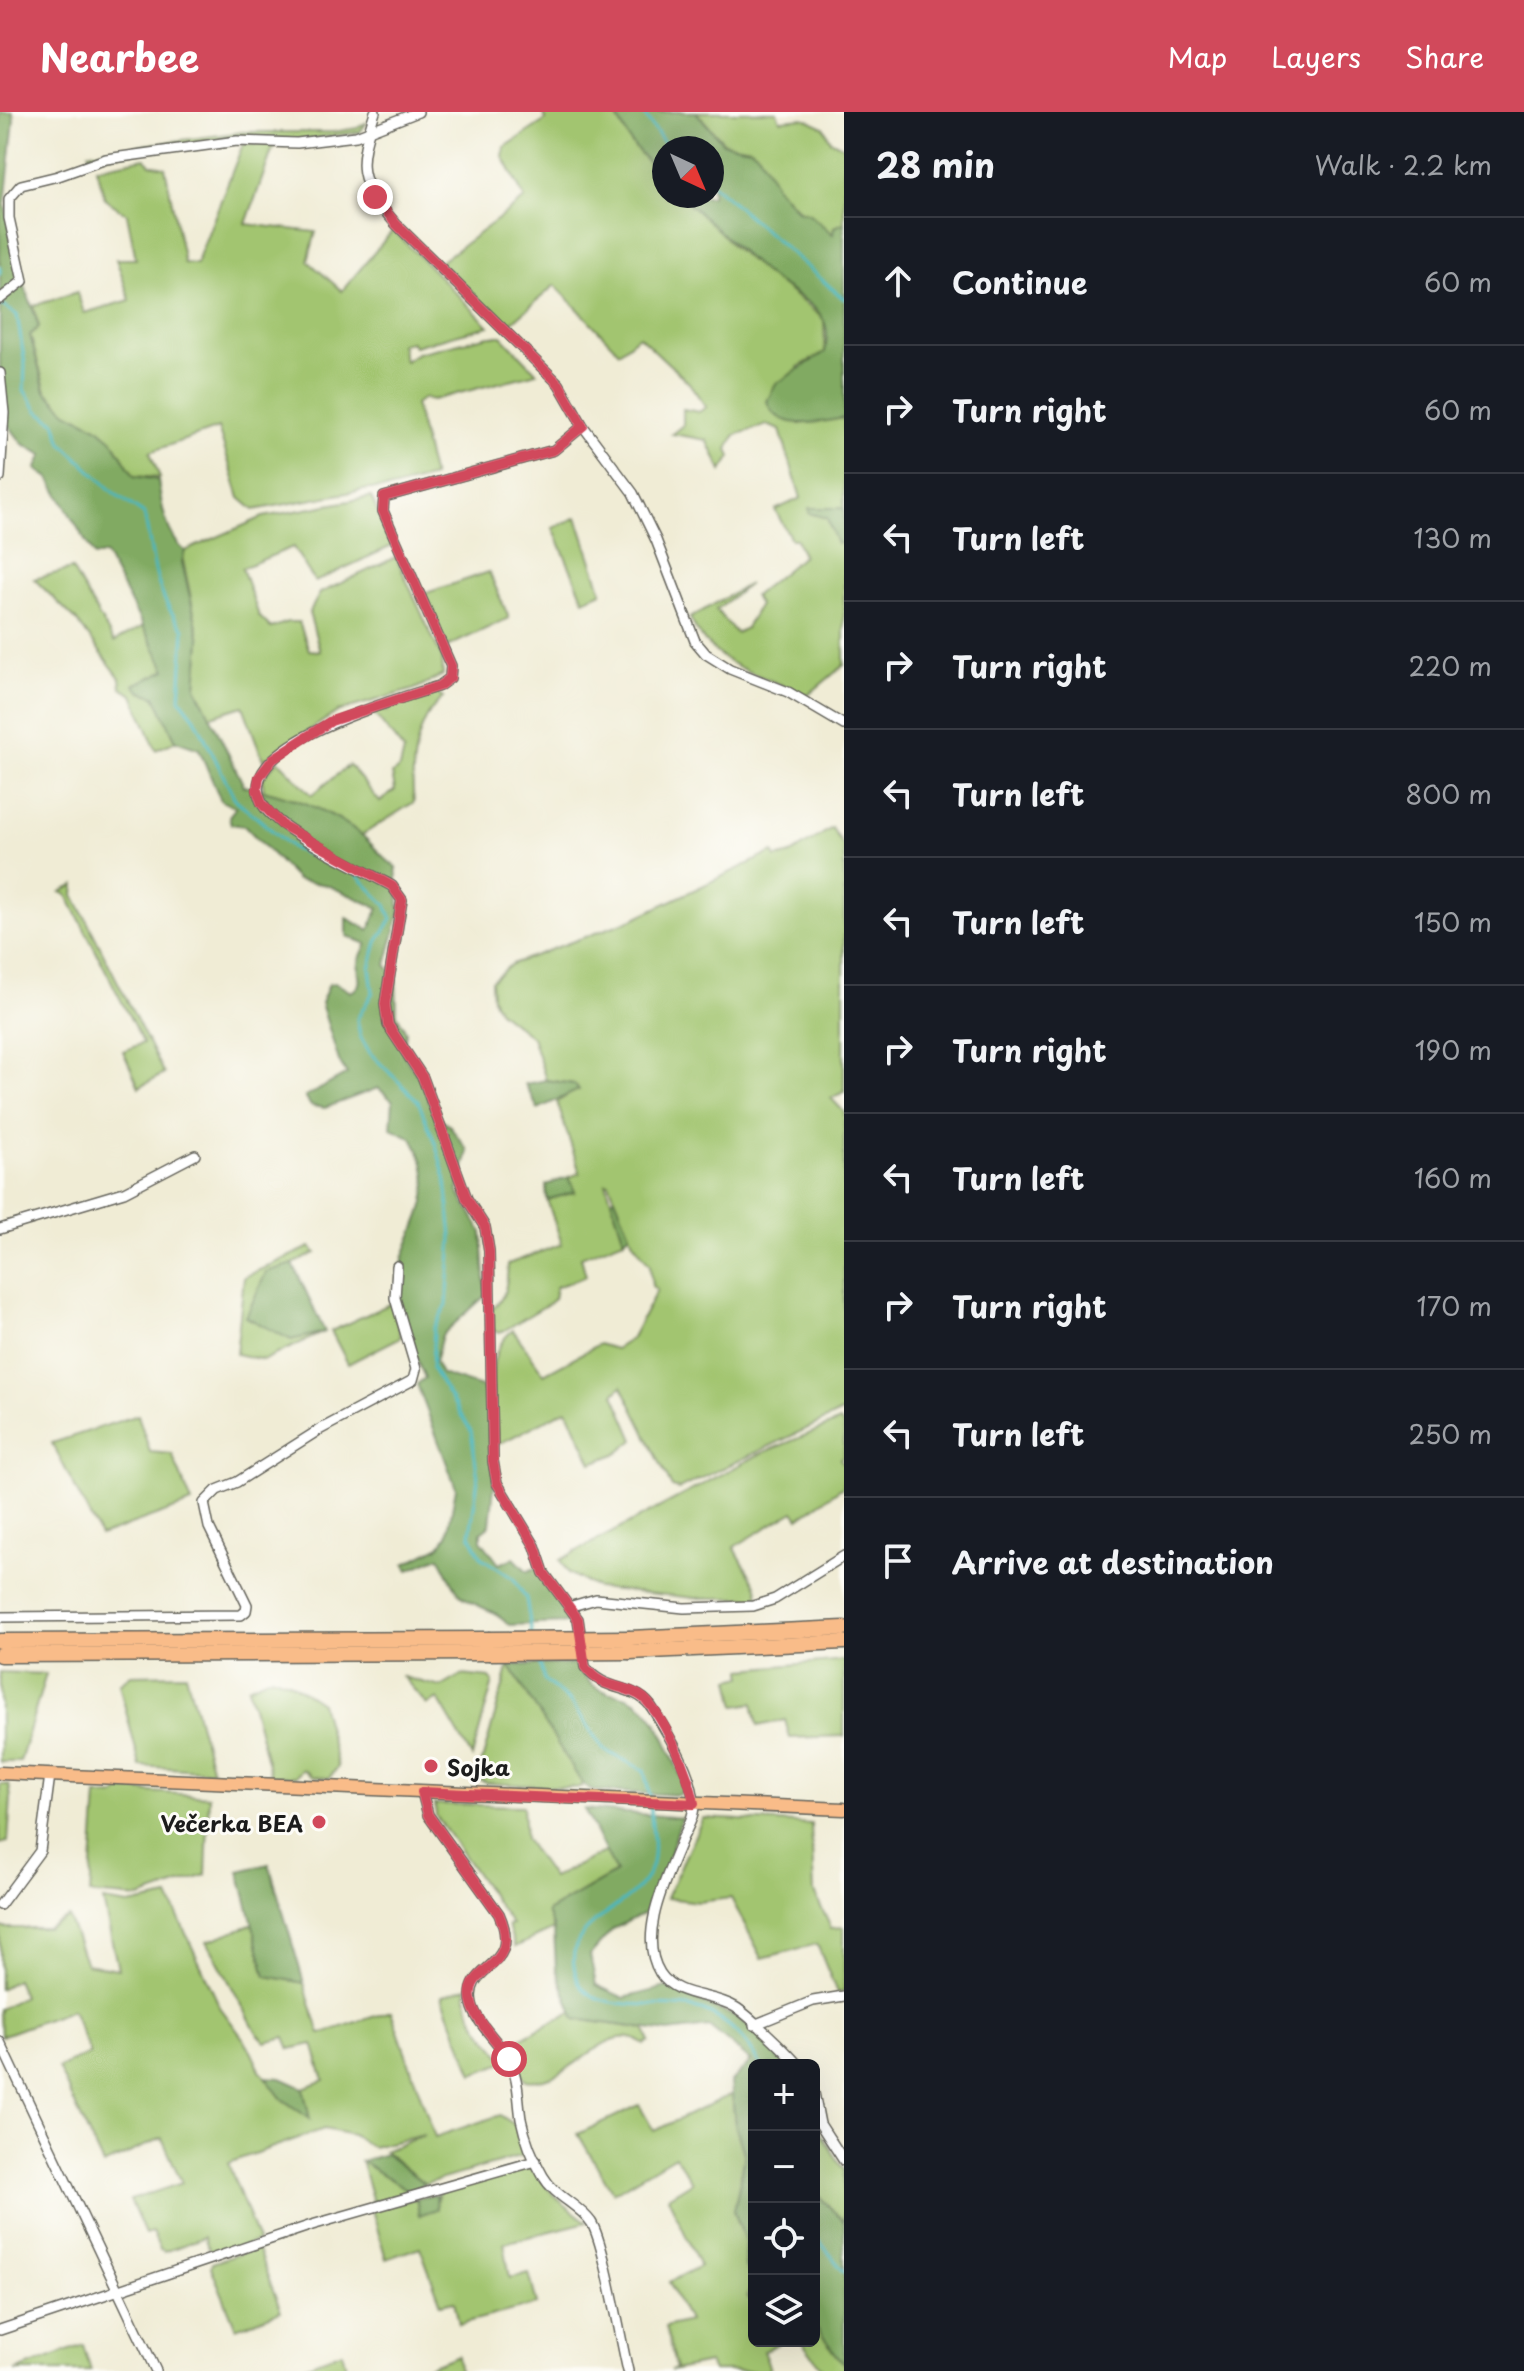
<!DOCTYPE html>
<meta charset="utf-8">
<style>
:root{--surface:#171b24;--page:#20242c;--text:#f1f3f6;--muted:#9ea1a6;--line:#363941;--accent:#d1495b}
body{margin:0;font-family:"Playpen Sans",sans-serif;background:var(--page);color:var(--text)}
.controls{position:absolute;right:24px;bottom:24px;display:grid;overflow:hidden;border-radius:12px;box-shadow:0 8px 32px #0002}
.controls button{width:72px;height:72px;display:grid;place-items:center;padding:0;border:0;border-bottom:2px solid var(--line);background:var(--surface);color:var(--text);font:40px sans-serif}
.compass{position:absolute;left:652px;top:24px;width:72px;height:72px;border-radius:50%;background:var(--surface);box-shadow:0 8px 32px #0002;rotate:136deg}
.stop{position:absolute;width:24px;height:24px;margin:-18px;border:6px solid #d1495b;border-radius:50%;background:#fff}
.stop.end{background:#d1495b;border-color:#fff;box-shadow:0 2px 8px #0008}
.list{margin:0;padding:0;list-style:none}
h2{display:flex;justify-content:space-between;align-items:center;height:104px;margin:0;padding:0 32px;font-size:34px}
h2 small{font-size:26px;font-weight:400;color:var(--muted)}
.list li{display:grid;grid-template-columns:52px 1fr auto;gap:24px;align-items:center;box-sizing:border-box;height:128px;padding:0 32px;border-top:2px solid var(--line)}
.list b{display:block;font-size:30px;white-space:nowrap}
.list em{font-size:26px;font-style:normal;color:var(--muted)}
.icon{flex:none;width:44px;height:44px;fill:none;stroke:currentColor;stroke-width:2;stroke-linecap:round;stroke-linejoin:round}
.map{position:relative;flex:none;width:844px;height:2259px;overflow:hidden}
header{display:flex;align-items:center;gap:48px;box-sizing:border-box;height:112px;padding:0 40px;background:var(--accent);color:#fff}
header strong{font-size:38px}
nav{display:flex;gap:44px;margin-inline-start:auto;font-size:28px}
main{display:flex}
aside{flex:1;background:var(--surface)}
.map>svg:first-child{display:block}
.green{fill:#a2c56f;stroke:#5f7046;stroke-width:2}
.forest{fill:#81aa62;stroke:#4e633f;stroke-width:2}
.lines{fill:none;stroke-linecap:round;stroke-linejoin:round}
.stream{stroke:#48b7be;stroke-width:3}
.minor-casing{stroke:#66655d;stroke-width:12}
.major-casing{stroke:#66655d;stroke-width:15}
.highway-casing{stroke:#66655d;stroke-width:17}
.minor{stroke:#fff;stroke-width:9}
.major{stroke:#f9bc89;stroke-width:12}
.highway{stroke:#f9bc89;stroke-width:14}
.highway-bridge-casing{stroke:#66655d;stroke-width:17;stroke-linecap:butt}
.highway-bridge{stroke:#f9bc89;stroke-width:14}
.route{stroke:#d1495b;stroke-width:10}
.poi-dot{fill:#d1495b;stroke:#fdfcf7;stroke-width:3}
.labels{text-anchor:middle;dominant-baseline:central;stroke-width:6;stroke-linejoin:round;paint-order:stroke}
.poi-label{font-size:22px;font-weight:bold;fill:#1c1c1c;stroke:#fdfcf7;text-anchor:start}
</style>
<header>
<strong>Nearbee</strong>
<nav><a>Map</a><a>Layers</a><a>Share</a></nav>
</header>
<main>
<div class="map">
<svg width="844" height="2259" viewBox="0 0 844 2259">
<rect width="100%" height="100%" fill="#fdfcf7"/>
<filter id="ink" filterUnits="userSpaceOnUse"><feTurbulence type="fractalNoise" baseFrequency=".0125" numOctaves="2"/><feDisplacementMap in="SourceGraphic" scale="16" xChannelSelector="R" yChannelSelector="G"/><feConvolveMatrix kernelMatrix="1 2 1 2 8 2 1 2 1" color-interpolation-filters="sRGB"/></filter>
<filter id="wash" filterUnits="userSpaceOnUse"><feTurbulence type="fractalNoise" baseFrequency=".006" numOctaves="4" result="noise"/><feDisplacementMap in="SourceGraphic" scale="32" xChannelSelector="R" yChannelSelector="G"/><feGaussianBlur stdDeviation="1.8" result="paint"/><feColorMatrix in="noise" values="0 0 0 0 0 0 0 0 0 0 0 0 0 0 0 0 0 1.4 0 .05"/><feComposite in="paint" operator="in"/></filter>
<g filter="url(#wash)">
<rect width="100%" height="100%" fill="#f0ecd5"/>
<!-- green -->
<g class="green">
<path d="M542,0H614L632,32L664,68V84H679L713,111L732,134L824,207L825,240L798,255L799,312L844,306V396H810V401L827,406L837,432L844,430V553L807,584C760,561 714,557 690,506L749,472L716,498L736,521L746,516L759,493L754,484L803,444L796,427H791L775,398L801,386L780,318L767,313L735,323L728,337L731,345L722,359L707,328L672,322L683,313V297L699,300L706,295L689,271L639,224L619,240L555,173L507,215L440,150L525,87L503,44L505,35L546,8Z"/>
<path d="M696,0H777L780,8L804,6L824,15L830,28L844,35V111L834,115V123C808,106 786,90 767,63C761,53 760,45 751,36L727,34Z"/>
<polygon points="367,10 360,20 303,28 236,24 184,35 90,45 89,40 244,20 333,20 357,16"/>
<polygon points="243,32 274,33 246,112 316,120 308,149 342,179 393,118 489,214 414,234 411,230 401,232 405,249 417,241 489,224 502,224 537,261 433,288 424,286 415,292 433,365 388,377 369,377 254,398 240,386 218,316 150,340 160,366 134,364 112,328 97,315 67,300 46,279 30,223 39,214 33,194 77,180 84,201 130,188 116,147 136,147 127,102 105,87 96,56 144,46 150,52 165,55 184,151 196,152"/>
<polygon points="371,385 392,434 315,470 293,435 242,456 259,504 271,516 288,510 299,510 309,538 320,539 309,501 320,481 396,445 442,546 443,563 415,577 339,599 263,648 243,594 208,605 196,575 200,528 182,444 185,439 263,405"/>
<polygon points="577,405 602,480 584,488 553,416"/>
<polygon points="72,457 114,530 143,514 167,559 135,572 141,580 155,584 176,629 156,638 133,583 121,576 120,566 76,508 34,467"/>
<polygon points="489,460 509,506 447,535 423,482"/>
<path d="M434,579L443,586C415,607 410,659 414,690L362,723L325,701L264,678L262,667L278,648L312,683L349,653L380,690L395,678L392,662L400,656L404,639L372,599H388L386,594Z"/>
<path d="M832,716L844,735V980L831,986L844,1000V1299L679,1377L672,1375L622,1274L614,1282L634,1328L618,1341L592,1351L567,1297L497,1333C495,1296 480,1243 513,1218L544,1262L599,1232L615,1237L631,1227L657,1178L652,1174L650,1153L633,1130L609,1071H606L624,1128L581,1145L586,1164L556,1175L554,1187L548,1192L500,1221L491,1218L492,1197C507,1185 507,1170 508,1152L562,1132L547,1088L575,1080L569,1065L580,1061L557,990L578,977L574,972L546,968L532,925L499,899L492,886L491,869L512,852L633,807L773,740L776,746L791,742Z"/>
<polygon points="75,773 74,783 164,962 139,975 123,939 143,931 67,783 61,780"/>
<polygon points="310,1135 316,1141 293,1152 291,1228 324,1220 264,1248 236,1242 244,1165"/>
<polygon points="392,1191 401,1225 348,1252 331,1219"/>
<polygon points="138,1303 150,1340 172,1342 192,1391 100,1424 52,1331"/>
<polygon points="840,1309 844,1314 844,1344 840,1347 844,1352 844,1374 799,1406 794,1399 734,1435 757,1475 759,1484 755,1486 695,1486 597,1476 568,1461 560,1448 760,1342"/>
<polygon points="844,1548 844,1624 790,1626 785,1608 758,1614 753,1591 736,1594 730,1567 743,1564 743,1557"/>
<polygon points="509,1553 583,1670 580,1676 486,1671 477,1667"/>
<polygon points="0,1560 46,1562 20,1650 0,1650"/>
<polygon points="186,1562 212,1659 140,1654 119,1572 131,1563"/>
<polygon points="462,1563 490,1566 493,1570 472,1645 438,1587 427,1593 403,1565 441,1575"/>
<polygon points="271,1564 291,1571 321,1591 338,1655 329,1666 313,1665 303,1657 296,1664 271,1665 248,1575"/>
<polygon points="0,1672 9,1673 11,1686 8,1730 0,1732"/>
<polygon points="120,1678 209,1684 206,1763 140,1786 90,1782 97,1684 117,1683"/>
<polygon points="435,1692 523,1694 525,1727 552,1766 606,1739 616,1760 547,1800 554,1817 515,1835 508,1814 512,1813 436,1704"/>
<polygon points="703,1706 811,1712 814,1780 831,1816 844,1815 844,1880 837,1881 817,1832 762,1846 731,1786 698,1790 666,1786"/>
<polygon points="169,1785 220,1895 248,1933 260,1958 282,1987 309,2005 303,1976 324,1968 313,1932 290,1937 285,1925 266,1930 257,1921 207,1829 253,1812 266,1864 304,1871 320,1922 391,1899 435,2025 500,2003 518,2015 526,2043 425,2072 384,2039 424,2023 372,2035 352,2023 324,2017 228,2051 258,2129 212,2144 204,2125 165,2140 160,2138 152,2120 145,2122 130,2088 182,2071 162,2026 103,2053 58,1956 90,1942 72,1898 1,1924 0,1897 23,1884 16,1868 0,1877 0,1816 47,1816 68,1805 86,1852 118,1857 103,1789 128,1793"/>
<path d="M467,1875C463,1903 490,1929 506,1950L473,1962L442,1884Z"/>
<path d="M572,1900L575,1907L645,1917L649,1929L644,1932C604,1904 573,1976 525,1968L506,1934Z"/>
<polygon points="732,1982 735,2012 745,2044 734,2099 746,2132 745,2155 754,2170 747,2184 754,2192 754,2229 783,2229 763,2239 770,2257 766,2259 713,2259 709,2251 670,2259 676,2257 665,2215 688,2209 669,2170 700,2154 668,2085 692,2070 675,2044 613,2081 578,2022 639,1993 654,2019"/>
<polygon points="816,2013 844,2058 844,2110 814,2079"/>
<polygon points="361,2049 410,2079 373,2090"/>
<polygon points="525,2056 535,2058 555,2085 587,2110 504,2131 510,2166 529,2161 537,2192 459,2212 454,2189 441,2192 420,2135 386,2147 372,2098 416,2086 420,2103 436,2090 439,2080"/>
<polygon points="257,2136 281,2199 236,2216 211,2155 212,2151"/>
<polygon points="814,2213 844,2252 844,2259 824,2259 801,2229 814,2229"/>
<polygon points="83,2233 91,2259 15,2259"/>
<polygon points="342,2240 347,2259 292,2259"/>
<polygon points="458,2243 459,2259 417,2259"/>
</g>
<!-- forest -->
<g class="forest">
<path d="M0,0H13L14,8L5,93L17,151L39,215L30,223L45,279L67,300L97,315L112,328L134,364L158,368C161,391 166,424 185,439L182,450L200,528L196,575L244,674C284,681 333,698 364,725C375,735 383,747 396,755L400,800L386,853L396,864L397,902L406,920L403,942L420,967L433,1000L451,1015L468,1039L458,1079L482,1120L486,1183L442,1223L435,1250L441,1262L481,1275L488,1283L494,1374L490,1413L481,1420V1428L499,1452L514,1446L527,1459L539,1455C544,1479 570,1491 569,1511L509,1513C496,1496 476,1497 461,1483C453,1475 446,1456 439,1445L409,1458L405,1452L440,1434L447,1424L456,1376L417,1272L425,1266C413,1238 394,1201 398,1170C404,1117 448,1087 412,1026L391,1016L393,989L378,976L325,996L311,994L305,985L347,962L339,949L321,891L329,872L336,871L351,880C366,871 356,865 359,851C360,845 364,837 367,832L347,824V806L369,818L379,796L327,773L297,768L245,714L231,712L229,704L236,695L221,689L199,637L176,629L155,584L141,580L134,573L166,558L105,442L94,444L49,366L36,357L43,343L23,332L9,314H0Z"/>
<path d="M614,0H696L723,31L751,36L759,42L777,76L798,99L808,101L833,122L834,115L844,111V306C820,310 776,321 767,289L776,272L825,240C827,228 829,214 821,204C813,190 781,175 767,163C736,137 710,108 679,84H712V36H664V68L632,32Z"/>
<polygon points="809,396 844,396 844,430 837,432 827,406 809,401"/>
<polygon points="546,968 574,972 579,978 538,997 525,972"/>
<polygon points="569,1065 575,1080 547,1088 546,1073"/>
<polygon points="615,1085 630,1122 624,1128 611,1087"/>
<polygon points="293,1152 325,1220 291,1228 246,1205 266,1160"/>
<path d="M577,1552C597,1593 618,1572 644,1595C662,1611 672,1647 683,1668L684,1677L679,1683L593,1679L583,1673L509,1553Z"/>
<polygon points="584,1697 682,1706 650,1798 613,1817 590,1843 596,1873 624,1886 666,1875 736,1905 765,1926 791,1953 754,1953 754,2170 745,2155 746,2132 734,2099 745,2044 735,2012 731,1970 751,1949 710,1915 668,1920 575,1907 556,1857 554,1817 547,1800 616,1760"/>
<polygon points="269,1752 304,1871 266,1864 239,1759"/>
<polygon points="265,1965 281,1966 303,1976 310,2007 282,1987"/>
<polygon points="386,2042 425,2072 410,2079 361,2049"/>
<polygon points="814,2079 844,2110 844,2252 814,2213"/>
<polygon points="436,2083 437,2097 419,2103 416,2086"/>
</g>
<g class="lines">
<!-- stream -->
<g class="stream">
<polyline points="642,0 668,36"/>
<polyline points="712,72 844,187"/>
<polyline points="0,155 0,161"/>
<path d="M0,192L17,203L25,252L24,278L38,299L55,310L62,331L114,381L144,402C154,445 153,483 184,517L180,587L195,606L235,687L294,737L354,760L386,793L392,807L377,830L370,856L373,880L357,907L360,924L370,941L418,989L436,1033L446,1069L452,1125L447,1193L434,1216L432,1256L471,1319L478,1366L470,1423L482,1446L513,1466L526,1486L532,1523"/>
<polyline points="538,1546 544,1568 571,1590 604,1638 644,1658 650,1685"/>
<path d="M650,1692C651,1712 658,1741 649,1760C630,1802 554,1810 578,1868C593,1905 671,1886 704,1899C731,1910 747,1929 761,1953"/>
<polyline points="814,2122 844,2160"/>
</g>
</g>
</g>
<g filter="url(#ink)">
<g class="lines">
<defs>
<g id="minor">
<path d="M375,0C357,56 356,66 396,112L559,272L583,314L633,381L656,428L695,529L706,542L730,557L788,580L844,613"/>
<polyline points="0,187 23,169 9,106 9,87 21,73 58,64 106,47 237,29 297,31 356,24 418,0"/>
<polyline points="0,261 4,301 0,365"/>
<path d="M583,314L554,338L384,385L383,399L451,554L450,566L439,574C402,586 227,632 263,693C279,720 362,757 392,774L402,788L385,892L388,913L423,966L467,1087L485,1115L489,1139L493,1349L497,1371L535,1434L544,1461L578,1507L585,1555C607,1583 637,1570 654,1599C670,1626 693,1661 694,1693C694,1705 687,1717 682,1727C668,1763 636,1823 660,1861C676,1886 712,1881 735,1895C750,1904 786,1939 798,1953"/>
<polyline points="0,1117 124,1080 195,1043"/>
<polyline points="572,1494 596,1487 684,1496 753,1494 775,1487 844,1444"/>
<polyline points="0,1505 241,1503 246,1499 247,1493 209,1415 204,1391 217,1378 237,1370 319,1318 413,1268 416,1257 395,1186 397,1154"/>
<path d="M422,1680L428,1703L499,1802C524,1859 463,1850 472,1892C477,1913 499,1929 509,1948C519,1965 518,1988 521,2007C525,2027 533,2047 543,2064C555,2085 578,2092 591,2110C604,2129 621,2230 628,2259"/>
<polyline points="0,1793 40,1739 50,1663"/>
<polyline points="754,1913 813,1889 844,1884"/>
<polyline points="0,1930 156,2259"/>
<polyline points="814,1981 820,2012 844,2049"/>
<polyline points="0,2218 312,2113 536,2049"/>
</g>
<polyline id="major" points="0,1661 844,1697"/>
<g id="highway">
<polyline points="630,1526 844,1516"/>
<polyline points="0,1529 488,1527"/>
<polyline points="630,1540 844,1530"/>
<polyline points="0,1543 488,1541"/>
</g>
</defs>
<!-- minor casing -->
<use href="#minor" class="minor-casing"/>
<!-- major casing -->
<use href="#major" class="major-casing"/>
<!-- highway casing -->
<use href="#highway" class="highway-casing"/>
<!-- minor -->
<use href="#minor" class="minor"/>
<!-- major -->
<use href="#major" class="major"/>
<!-- highway -->
<use href="#highway" class="highway"/>
<defs>
<g id="highway-bridge">
<polyline points="488,1527 630,1526"/>
<polyline points="488,1541 630,1540"/>
</g>
</defs>
<!-- highway-bridge casing -->
<use href="#highway-bridge" class="highway-bridge-casing"/>
<!-- highway-bridge -->
<use href="#highway-bridge" class="highway-bridge"/>
</g>
</g>
<g class="lines" filter="url(#ink)">
<!-- route -->
<path class="route" d="M375,85L396,112L559,272L583,314L554,338L384,385L383,399L451,554L450,566L439,574L331,609L273,647L259,665L257,678L262,692L282,713L392,774L402,788L385,892L388,913L423,966L467,1087L485,1115L489,1139L493,1349L497,1371L535,1434L544,1461L578,1507L585,1555C603,1578 616,1570 639,1583C661,1595 691,1667 694,1692L422,1680L428,1703L499,1802C525,1862 457,1851 473,1895C480,1914 498,1930 509,1947"/>
</g>
<!-- markers -->
<g class="poi-dot">
<circle cx="431" cy="1654" r="8"/>
<circle cx="319" cy="1710" r="8"/>
</g>
<g class="labels">
<!-- poi labels -->
<g class="poi-label">
<text x="447" y="1654">Sojka</text>
<text x="303" y="1710" text-anchor="end">Večerka BEA</text>
</g>
</g>
</svg>
<div class="controls">
<button>+</button>
<button>−</button>
<button><svg class="icon" aria-label="locate" viewBox="0 0 24 24"><circle cx="12" cy="12" r="6"/><path d="M12 2v4M12 18v4M2 12h4M18 12h4"/></svg></button>
<button><svg class="icon" aria-label="layers" viewBox="0 0 24 24"><path d="M12 4l9 5-9 5-9-5zM3 14l9 5 9-5"/></svg></button>
</div>
<svg class="compass" viewBox="-18 -18 36 36"><path d="M0-13l5 13h-10z" fill="#e53935"/><path d="M0 13l5-13h-10z" fill="#9ea1a6"/></svg>
<div class="stop" style="left:509px;top:1947px"></div>
<div class="stop end" style="left:375px;top:85px"></div>
</div>
<aside>
<h2>28 min<small>Walk · 2.2 km</small></h2>
<ul class="list">
<li><svg class="icon" aria-label="ahead" viewBox="0 0 24 24"><path d="M12 20V5M6 11l6-6 6 6"/></svg><div><b>Continue</b></div><em>60 m</em></li>
<li><svg class="icon" aria-label="right" viewBox="0 0 24 24"><path d="M7 20v-9h11M14 6l5 5-5 5"/></svg><div><b>Turn right</b></div><em>60 m</em></li>
<li><svg class="icon" aria-label="left" viewBox="0 0 24 24"><path d="M17 20v-9H6M10 6l-5 5 5 5"/></svg><div><b>Turn left</b></div><em>130 m</em></li>
<li><svg class="icon" aria-label="right" viewBox="0 0 24 24"><path d="M7 20v-9h11M14 6l5 5-5 5"/></svg><div><b>Turn right</b></div><em>220 m</em></li>
<li><svg class="icon" aria-label="left" viewBox="0 0 24 24"><path d="M17 20v-9H6M10 6l-5 5 5 5"/></svg><div><b>Turn left</b></div><em>800 m</em></li>
<li><svg class="icon" aria-label="left" viewBox="0 0 24 24"><path d="M17 20v-9H6M10 6l-5 5 5 5"/></svg><div><b>Turn left</b></div><em>150 m</em></li>
<li><svg class="icon" aria-label="right" viewBox="0 0 24 24"><path d="M7 20v-9h11M14 6l5 5-5 5"/></svg><div><b>Turn right</b></div><em>190 m</em></li>
<li><svg class="icon" aria-label="left" viewBox="0 0 24 24"><path d="M17 20v-9H6M10 6l-5 5 5 5"/></svg><div><b>Turn left</b></div><em>160 m</em></li>
<li><svg class="icon" aria-label="right" viewBox="0 0 24 24"><path d="M7 20v-9h11M14 6l5 5-5 5"/></svg><div><b>Turn right</b></div><em>170 m</em></li>
<li><svg class="icon" aria-label="left" viewBox="0 0 24 24"><path d="M17 20v-9H6M10 6l-5 5 5 5"/></svg><div><b>Turn left</b></div><em>250 m</em></li>
<li><svg class="icon" aria-label="arrive" viewBox="0 0 24 24"><path d="M6 21V4h12l-3 4 3 4H6"/></svg><div><b>Arrive at destination</b></div></li>
</ul>
</aside>
</main>
